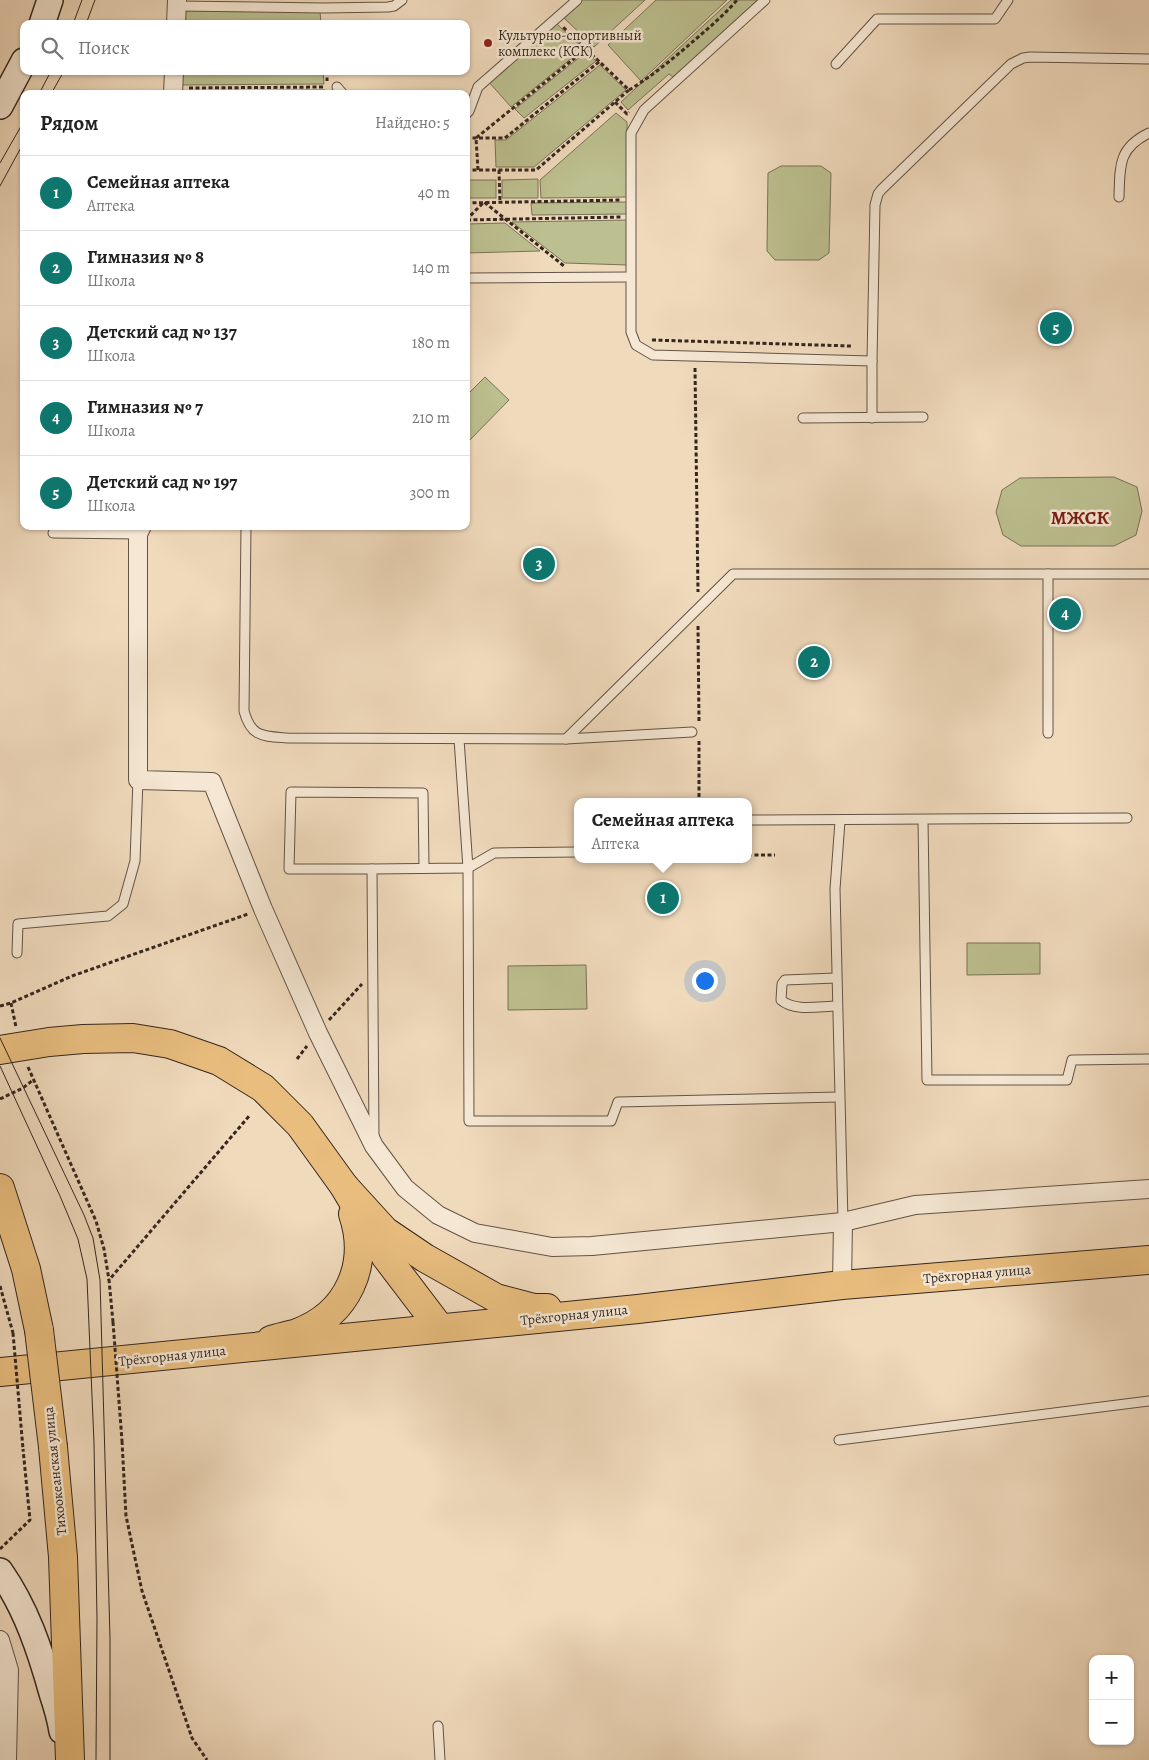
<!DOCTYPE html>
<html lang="ru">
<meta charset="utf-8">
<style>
:root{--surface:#fff;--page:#f6f6f6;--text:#222;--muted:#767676;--line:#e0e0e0;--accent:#0f766e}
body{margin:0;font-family:Alegreya,serif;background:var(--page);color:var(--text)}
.controls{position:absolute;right:15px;bottom:15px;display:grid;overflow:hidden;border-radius:10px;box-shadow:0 1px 4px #0004}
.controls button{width:45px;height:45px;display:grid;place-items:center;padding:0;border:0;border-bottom:1px solid var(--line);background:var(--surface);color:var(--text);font:25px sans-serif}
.you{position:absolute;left:704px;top:980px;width:18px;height:18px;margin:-12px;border:4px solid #fff;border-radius:50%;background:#1a73e8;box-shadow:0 0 0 8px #1a73e833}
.badge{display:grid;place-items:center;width:32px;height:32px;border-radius:50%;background:var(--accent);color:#fff;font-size:16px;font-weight:700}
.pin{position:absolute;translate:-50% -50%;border:2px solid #fff;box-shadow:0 1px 5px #0006}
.popup{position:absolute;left:574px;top:798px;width:178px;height:65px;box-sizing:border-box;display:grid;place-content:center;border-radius:10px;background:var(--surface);filter:drop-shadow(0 1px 4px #0005);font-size:16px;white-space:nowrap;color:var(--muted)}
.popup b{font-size:19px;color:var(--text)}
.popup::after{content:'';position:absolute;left:50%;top:100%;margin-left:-10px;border:10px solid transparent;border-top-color:var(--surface)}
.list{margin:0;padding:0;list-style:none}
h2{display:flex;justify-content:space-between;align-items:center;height:65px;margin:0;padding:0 20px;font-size:21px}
h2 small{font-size:16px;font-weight:400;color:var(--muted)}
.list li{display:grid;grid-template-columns:32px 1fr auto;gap:15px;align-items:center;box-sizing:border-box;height:75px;padding:0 20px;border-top:1px solid var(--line)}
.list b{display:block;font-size:19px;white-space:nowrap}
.list p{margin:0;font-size:16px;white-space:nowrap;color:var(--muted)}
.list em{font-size:16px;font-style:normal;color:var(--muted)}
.icon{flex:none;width:28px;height:28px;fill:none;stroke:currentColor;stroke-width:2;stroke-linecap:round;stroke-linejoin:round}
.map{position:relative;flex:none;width:1149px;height:1760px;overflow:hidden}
.search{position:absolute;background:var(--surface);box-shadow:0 1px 4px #0004;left:20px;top:20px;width:450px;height:55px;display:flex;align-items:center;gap:12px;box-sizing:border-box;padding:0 18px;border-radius:10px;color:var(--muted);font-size:19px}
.panel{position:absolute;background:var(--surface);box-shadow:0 1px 4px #0004;left:20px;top:90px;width:450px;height:440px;border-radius:10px}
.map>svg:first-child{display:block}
.green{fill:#bcbf8f;stroke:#787257}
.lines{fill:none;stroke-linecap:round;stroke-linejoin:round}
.lane-casing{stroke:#635346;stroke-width:11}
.street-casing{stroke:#635346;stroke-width:20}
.secondary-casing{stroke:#34261f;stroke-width:28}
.primary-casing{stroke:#34261f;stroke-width:30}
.highway-casing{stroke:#34261f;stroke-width:30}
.path{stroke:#34261f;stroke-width:3;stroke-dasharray:4 2.5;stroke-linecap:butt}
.lane{stroke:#f5e7d3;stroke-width:9}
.street{stroke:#f5e7d3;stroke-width:18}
.secondary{stroke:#f5e7d3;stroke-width:25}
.primary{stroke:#e8bd7e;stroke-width:28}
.highway{stroke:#e8bd7e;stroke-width:28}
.tram{stroke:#34261f;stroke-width:1}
.primary-bridge-casing{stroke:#34261f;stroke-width:30;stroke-linecap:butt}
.path-bridge{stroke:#34261f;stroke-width:3;stroke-dasharray:4 2.5;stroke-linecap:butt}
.primary-bridge{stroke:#e8bd7e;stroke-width:28}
.poi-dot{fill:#8f2418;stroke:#f5e7d3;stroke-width:2}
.labels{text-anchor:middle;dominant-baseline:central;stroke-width:5;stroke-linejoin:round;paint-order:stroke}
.poi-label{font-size:14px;fill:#34261f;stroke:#f5e7d3;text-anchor:start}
.street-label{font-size:14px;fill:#34261f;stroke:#f5e7d3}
.district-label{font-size:19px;font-weight:bold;fill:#7a1f14;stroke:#f5e7d3}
</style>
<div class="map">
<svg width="1149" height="1760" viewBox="0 0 1149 1760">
<rect width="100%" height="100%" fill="#f0dabc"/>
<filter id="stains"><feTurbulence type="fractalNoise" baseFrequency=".004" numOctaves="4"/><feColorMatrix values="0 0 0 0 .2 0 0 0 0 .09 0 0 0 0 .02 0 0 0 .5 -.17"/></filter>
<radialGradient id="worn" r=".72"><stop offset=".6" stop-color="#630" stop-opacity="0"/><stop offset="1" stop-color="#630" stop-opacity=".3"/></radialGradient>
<!-- green -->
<g class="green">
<polygon points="582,0 645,0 594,47 563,17"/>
<polygon points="656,0 727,0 641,81 608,45"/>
<polygon points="731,0 760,0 674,78 669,74 628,110 621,102"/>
<polygon points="180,9 320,11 321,24 180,24"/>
<polygon points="555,22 583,49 511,107 488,81"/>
<polygon points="586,52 596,61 524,118 515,109"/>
<polygon points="600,65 626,90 534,167 496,167 495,140 506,140"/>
<polygon points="178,71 323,71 324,84 177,85"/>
<polygon points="325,90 325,94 201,94 201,91"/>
<polygon points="616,113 627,122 628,197 541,198 540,180"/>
<polygon points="781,166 821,166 831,173 829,253 819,260 775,260 767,251 768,173"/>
<polygon points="538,179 538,198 502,198 502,180"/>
<rect x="466" y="180" width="30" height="18"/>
<polygon points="628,202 628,214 532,215 531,203"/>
<polygon points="628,220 628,265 565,263 512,222"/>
<polygon points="505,223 540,251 466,253 466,224"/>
<polygon points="485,377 509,400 466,444 466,396"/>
<polygon points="1114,477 1137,487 1142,511 1136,535 1114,546 1021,546 1003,535 996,512 1002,490 1020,478"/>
<polygon points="967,943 1040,943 1040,974 967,975"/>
<polygon points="586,965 587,1009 508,1010 508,966"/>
</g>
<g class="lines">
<defs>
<g id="lane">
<polyline points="765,0 644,110 631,133 631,332 636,345 653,355 872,361 875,205 878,194 881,190 1011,64 1023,58 1030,57 1149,59"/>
<polyline points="177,6 324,8 388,7 394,6 402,0"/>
<polyline points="836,64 877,19 995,19 1008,0"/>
<polyline points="337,87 343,94"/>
<polyline points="466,114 469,111 478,87 577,0"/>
<path d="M1119,197C1120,166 1118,148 1149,133"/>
<polyline points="466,278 630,277"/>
<polyline points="803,418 923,417"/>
<polyline points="872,418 872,361"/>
<path d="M246,526L244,711C251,737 262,736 287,738L566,739L692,732"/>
<polyline points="53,533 138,534"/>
<polyline points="1048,733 1048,574"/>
<polyline points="459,739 468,868 469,1121 611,1121 618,1102 839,1097"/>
<polyline points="566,739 733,574 1149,574"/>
<polyline points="748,820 1127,818"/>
<polyline points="923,820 927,1080 1067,1080 1072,1060 1149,1059"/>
<polyline points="840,821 835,889 843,1222"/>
<polyline points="372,869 289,869 291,792 423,793 424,868"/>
<polyline points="17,953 18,924 108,916 123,904 135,861 138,780"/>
<path d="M836,978L785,980L782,984L781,1000C795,1012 820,1006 837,1006"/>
<polyline points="374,1138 372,869 468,868 494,853 578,852"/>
<polyline points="839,1440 1149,1401"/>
<polyline points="438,1726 440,1760"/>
</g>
<g id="street">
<polyline points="176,24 177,0"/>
<polyline points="173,94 174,71"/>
<polyline points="142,526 138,534 138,780 212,782 263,909 318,1033 374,1146 405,1188 438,1215 475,1233 552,1247 592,1246 843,1222 915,1205 1149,1189"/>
<polyline points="842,1285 843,1222"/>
<polyline points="0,1640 9,1670 7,1760"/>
</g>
<g id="secondary">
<polyline points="42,24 50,0"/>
<polyline points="0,106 24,61"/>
<path d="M0,1571C26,1608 40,1650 52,1693C56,1705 60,1718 62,1731"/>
</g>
<g id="primary">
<polyline points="0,1050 49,1042 83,1039 133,1038 170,1044 219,1061 263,1088 300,1125 344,1186 386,1257 440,1328"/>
<polyline points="0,1188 26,1269 39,1330"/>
<path d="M271,1340C279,1337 288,1336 297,1333C348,1314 370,1265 353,1214"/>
<polyline points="53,1447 63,1557 70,1760"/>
</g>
<g id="highway">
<polyline points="344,1186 385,1231 425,1258 496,1298 534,1308 547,1308"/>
<polyline points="0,1372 638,1309 842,1285 1149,1260"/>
</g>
</defs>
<!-- lane casing -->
<use href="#lane" class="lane-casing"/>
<!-- street casing -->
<use href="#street" class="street-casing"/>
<!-- secondary casing -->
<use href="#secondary" class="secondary-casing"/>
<!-- primary casing -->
<use href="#primary" class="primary-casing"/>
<!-- highway casing -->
<use href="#highway" class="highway-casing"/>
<!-- path -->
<g class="path">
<polyline points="327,71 327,81"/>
<polyline points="189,88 325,87"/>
<path d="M629,90C654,75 676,56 697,38C711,26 725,14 737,0"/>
<polyline points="615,102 627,114 629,112"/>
<polyline points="466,138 505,138 600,61"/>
<polyline points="466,170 536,170 629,90 563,27"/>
<polyline points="478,170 476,138 586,49"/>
<polyline points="499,170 500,202"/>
<polyline points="466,203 621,200"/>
<polyline points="466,220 484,202 564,266"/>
<polyline points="467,220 621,217"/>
<polyline points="652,340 851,346"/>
<polyline points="695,368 698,592"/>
<polyline points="698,626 699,722"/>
<polyline points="699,741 699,802"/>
<polyline points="748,855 775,855"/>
<polyline points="11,1003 16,1027"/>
<polyline points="0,1006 11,1003 72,976 248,914"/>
<polyline points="329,1020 362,984"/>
<polyline points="297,1059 307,1046"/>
<polyline points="28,1067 96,1221 104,1249 109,1280"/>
<polyline points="0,1099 23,1088 33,1080"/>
<polyline points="0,1286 13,1333"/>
<polyline points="113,1322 109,1280 250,1115"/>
<polyline points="122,1441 126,1516 142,1591 192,1738 207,1760"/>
<polyline points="0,1549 30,1520 23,1449"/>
</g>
<!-- lane -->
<use href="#lane" class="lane"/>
<!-- street -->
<use href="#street" class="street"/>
<!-- secondary -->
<use href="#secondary" class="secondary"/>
<!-- primary -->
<use href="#primary" class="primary"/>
<!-- highway -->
<use href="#highway" class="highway"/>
<!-- tram -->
<g class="tram">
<polyline points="73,24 82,0"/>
<polyline points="86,24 95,0"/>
<polyline points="39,94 51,71"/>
<polyline points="51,94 64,71"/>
<polyline points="0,163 24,121"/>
<polyline points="0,186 24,142"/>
<polyline points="0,1038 84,1215 93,1238 100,1280 110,1638 110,1760"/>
<polyline points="0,1066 60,1196 78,1239 87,1279 94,1443 97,1619 96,1760"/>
</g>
<defs>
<polyline id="primary-bridge" points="39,1330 53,1447"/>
</defs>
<!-- primary-bridge casing -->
<use href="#primary-bridge" class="primary-bridge-casing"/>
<!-- path-bridge -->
<g class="path-bridge">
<polyline points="113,1322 122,1441"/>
<polyline points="13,1333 23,1449"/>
</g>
<!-- primary-bridge -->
<use href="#primary-bridge" class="primary-bridge"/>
</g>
<!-- markers -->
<circle class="poi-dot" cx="488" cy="43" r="5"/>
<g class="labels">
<!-- poi labels -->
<g class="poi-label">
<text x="498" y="35">Культурно-спортивный<tspan x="498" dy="16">комплекс (КСК)</tspan></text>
</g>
<!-- street labels -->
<g class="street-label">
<text transform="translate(977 1274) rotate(-5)">Трёхгорная улица</text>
<text transform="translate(574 1315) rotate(-6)">Трёхгорная улица</text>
<text transform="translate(172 1356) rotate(-6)">Трёхгорная улица</text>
<text transform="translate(55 1471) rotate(-96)">Тихоокеанская улица</text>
</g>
<!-- district labels -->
<g class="district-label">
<text x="1080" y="518">МЖСК</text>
</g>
</g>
<rect width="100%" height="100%" filter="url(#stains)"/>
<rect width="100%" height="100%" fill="url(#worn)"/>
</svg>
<div class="controls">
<button>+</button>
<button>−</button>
</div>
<div class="you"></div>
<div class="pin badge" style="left:663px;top:898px">1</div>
<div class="popup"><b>Семейная аптека</b>Аптека</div>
<div class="pin badge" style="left:814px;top:662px">2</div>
<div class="pin badge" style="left:539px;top:564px">3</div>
<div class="pin badge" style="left:1065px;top:614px">4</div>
<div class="pin badge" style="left:1056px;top:328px">5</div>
<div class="search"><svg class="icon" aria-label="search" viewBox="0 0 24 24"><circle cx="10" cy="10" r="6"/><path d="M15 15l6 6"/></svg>Поиск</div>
<section class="panel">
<h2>Рядом<small>Найдено: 5</small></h2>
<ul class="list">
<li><span class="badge">1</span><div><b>Семейная аптека</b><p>Аптека</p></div><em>40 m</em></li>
<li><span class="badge">2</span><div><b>Гимназия № 8</b><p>Школа</p></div><em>140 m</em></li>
<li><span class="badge">3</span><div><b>Детский сад № 137</b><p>Школа</p></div><em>180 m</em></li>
<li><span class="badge">4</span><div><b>Гимназия № 7</b><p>Школа</p></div><em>210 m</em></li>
<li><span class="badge">5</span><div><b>Детский сад № 197</b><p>Школа</p></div><em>300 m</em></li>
</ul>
</section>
</div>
